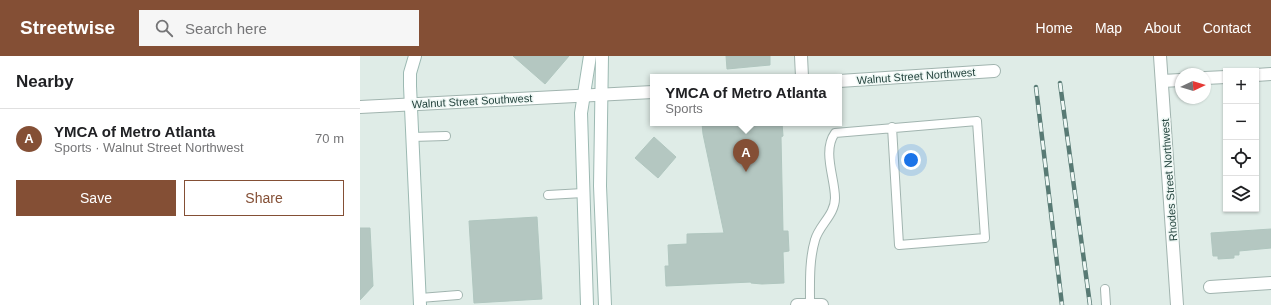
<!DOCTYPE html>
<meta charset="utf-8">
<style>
:root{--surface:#fff;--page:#f6f6f6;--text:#202124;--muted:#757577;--line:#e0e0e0;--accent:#844f35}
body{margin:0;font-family:Arial,sans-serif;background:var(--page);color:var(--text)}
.controls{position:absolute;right:12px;top:12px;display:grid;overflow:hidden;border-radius:0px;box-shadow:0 1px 3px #0004}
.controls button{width:36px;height:36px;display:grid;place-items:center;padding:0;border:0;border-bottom:1px solid var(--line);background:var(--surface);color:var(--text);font:20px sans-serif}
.compass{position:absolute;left:815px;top:12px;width:36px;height:36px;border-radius:50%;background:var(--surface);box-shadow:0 1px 3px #0004;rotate:86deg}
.you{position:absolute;left:551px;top:104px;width:14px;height:14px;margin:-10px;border:3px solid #fff;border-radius:50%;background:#1a73e8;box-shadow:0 0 0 6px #1a73e833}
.badge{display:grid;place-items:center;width:26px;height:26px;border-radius:50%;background:var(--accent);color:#fff;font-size:13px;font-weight:700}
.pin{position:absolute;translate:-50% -33px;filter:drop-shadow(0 1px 2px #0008)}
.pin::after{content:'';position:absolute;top:21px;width:14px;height:12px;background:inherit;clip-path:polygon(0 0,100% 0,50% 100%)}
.popup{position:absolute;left:290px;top:18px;width:192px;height:52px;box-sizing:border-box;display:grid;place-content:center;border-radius:0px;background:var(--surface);filter:drop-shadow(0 1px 3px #0005);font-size:13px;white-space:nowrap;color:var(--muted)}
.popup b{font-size:15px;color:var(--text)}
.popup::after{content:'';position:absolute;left:50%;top:100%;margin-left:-8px;border:8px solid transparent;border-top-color:var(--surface)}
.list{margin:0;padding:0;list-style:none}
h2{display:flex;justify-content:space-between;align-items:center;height:52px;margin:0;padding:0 16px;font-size:17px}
h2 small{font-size:13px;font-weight:400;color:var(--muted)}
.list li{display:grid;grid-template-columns:26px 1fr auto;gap:12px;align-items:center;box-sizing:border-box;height:60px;padding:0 16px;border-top:1px solid var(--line)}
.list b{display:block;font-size:15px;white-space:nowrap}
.list p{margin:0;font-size:13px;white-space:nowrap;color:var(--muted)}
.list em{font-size:13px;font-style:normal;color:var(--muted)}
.actions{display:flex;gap:8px;padding:12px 16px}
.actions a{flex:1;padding:9px 0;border:1px solid var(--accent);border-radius:0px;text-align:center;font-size:14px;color:var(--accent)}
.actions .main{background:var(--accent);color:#fff}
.icon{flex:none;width:22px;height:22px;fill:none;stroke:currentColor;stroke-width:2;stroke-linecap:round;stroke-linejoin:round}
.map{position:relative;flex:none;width:911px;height:249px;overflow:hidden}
header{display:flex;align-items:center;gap:24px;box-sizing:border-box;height:56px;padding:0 20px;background:var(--accent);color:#fff}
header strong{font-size:19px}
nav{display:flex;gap:22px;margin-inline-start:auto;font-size:14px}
.search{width:280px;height:36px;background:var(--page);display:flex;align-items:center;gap:10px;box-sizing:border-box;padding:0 14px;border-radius:0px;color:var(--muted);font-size:15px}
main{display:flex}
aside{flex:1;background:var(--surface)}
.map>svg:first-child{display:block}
.building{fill:#b4c7c1;stroke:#b0c6bf}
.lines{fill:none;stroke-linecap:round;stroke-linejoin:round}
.lane-casing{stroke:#a1b4af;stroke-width:10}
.street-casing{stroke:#a1b4af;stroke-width:14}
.secondary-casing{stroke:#9cb9b2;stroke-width:14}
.lane{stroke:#fff;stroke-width:8}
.street{stroke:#fff;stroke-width:12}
.secondary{stroke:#fff;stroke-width:12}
.rail-casing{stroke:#587a74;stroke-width:4.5}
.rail{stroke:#eff8f5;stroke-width:3;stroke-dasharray:9;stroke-linecap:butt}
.labels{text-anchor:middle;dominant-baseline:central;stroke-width:3;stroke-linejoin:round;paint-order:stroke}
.street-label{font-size:11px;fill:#1e3e38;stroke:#eff8f5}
</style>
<header>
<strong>Streetwise</strong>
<div class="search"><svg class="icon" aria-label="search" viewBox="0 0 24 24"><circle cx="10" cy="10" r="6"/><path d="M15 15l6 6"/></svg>Search here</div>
<nav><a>Home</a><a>Map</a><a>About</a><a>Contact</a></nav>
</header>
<main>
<aside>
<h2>Nearby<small></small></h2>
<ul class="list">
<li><span class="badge">A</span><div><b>YMCA of Metro Atlanta</b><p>Sports · Walnut Street Northwest</p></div><em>70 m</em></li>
</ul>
<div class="actions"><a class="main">Save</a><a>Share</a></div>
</aside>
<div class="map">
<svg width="911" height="249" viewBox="0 0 911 249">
<rect width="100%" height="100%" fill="#dfece7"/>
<!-- building -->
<g class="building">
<polygon points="153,0 209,0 185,28"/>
<polygon points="366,0 410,0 410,9 367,13"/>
<polygon points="342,67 422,67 423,80 421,81 423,175 428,175 429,195 423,196 424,227 402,228 391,227 391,226 306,230 305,210 309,210 308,189 327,188 327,178 364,177 343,78"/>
<polygon points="294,81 316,101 298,122 275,102"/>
<polygon points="177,161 182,243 114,247 109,165"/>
<polygon points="0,172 10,172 13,230 0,244"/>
<polygon points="911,173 911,192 879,195 879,199 874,199 874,202 858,203 858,200 853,200 851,177"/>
</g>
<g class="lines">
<defs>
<g id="lane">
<polyline points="52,81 86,80"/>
<polyline points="188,139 223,137"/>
<polyline points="745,233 746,249"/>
<polyline points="60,242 98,239"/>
<path d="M450,248C450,227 449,204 455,184C459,169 475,159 475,142C475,122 462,95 475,77L617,65L625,182L539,189L532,71"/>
</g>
<g id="street">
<polyline points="441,0 442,21"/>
<polyline points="800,0 817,249"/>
<polyline points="896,19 911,18"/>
<polyline points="845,22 866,21"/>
<polyline points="479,25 634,15"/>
<polyline points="802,25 821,24"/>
<polyline points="0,51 293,36"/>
<polyline points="850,231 911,227"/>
<polyline points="437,249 462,249"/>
</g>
<g id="secondary">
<polyline points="55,0 50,17 50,30 60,249"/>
<polyline points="242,0 240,130 245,249"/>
<polyline points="227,249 221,57 230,0"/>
</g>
</defs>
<!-- lane casing -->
<use href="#lane" class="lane-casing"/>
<!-- street casing -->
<use href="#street" class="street-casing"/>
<!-- secondary casing -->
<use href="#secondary" class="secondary-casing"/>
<!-- lane -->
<use href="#lane" class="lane"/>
<!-- street -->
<use href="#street" class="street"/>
<!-- secondary -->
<use href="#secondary" class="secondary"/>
<defs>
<g id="rail">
<polyline points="700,27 730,249"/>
<polyline points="676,31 702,249"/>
</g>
</defs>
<!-- rail casing -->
<use href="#rail" class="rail-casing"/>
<!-- rail -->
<use href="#rail" class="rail"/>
</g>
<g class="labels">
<!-- street labels -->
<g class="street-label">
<text transform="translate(556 20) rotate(-4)">Walnut Street Northwest</text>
<text transform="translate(112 45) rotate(-3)">Walnut Street Southwest</text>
<text transform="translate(809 124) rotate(-94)">Rhodes Street Northwest</text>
</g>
</g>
</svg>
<div class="controls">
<button>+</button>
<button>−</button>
<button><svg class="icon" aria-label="locate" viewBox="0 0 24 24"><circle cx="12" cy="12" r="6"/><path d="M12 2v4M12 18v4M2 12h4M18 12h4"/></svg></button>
<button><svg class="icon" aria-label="layers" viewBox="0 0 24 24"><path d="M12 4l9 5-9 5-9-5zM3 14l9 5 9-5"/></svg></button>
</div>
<svg class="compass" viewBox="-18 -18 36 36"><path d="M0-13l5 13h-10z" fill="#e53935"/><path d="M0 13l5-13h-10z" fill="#757577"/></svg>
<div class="you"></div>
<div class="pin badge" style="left:386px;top:116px">A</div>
<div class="popup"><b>YMCA of Metro Atlanta</b>Sports</div>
</div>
</main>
